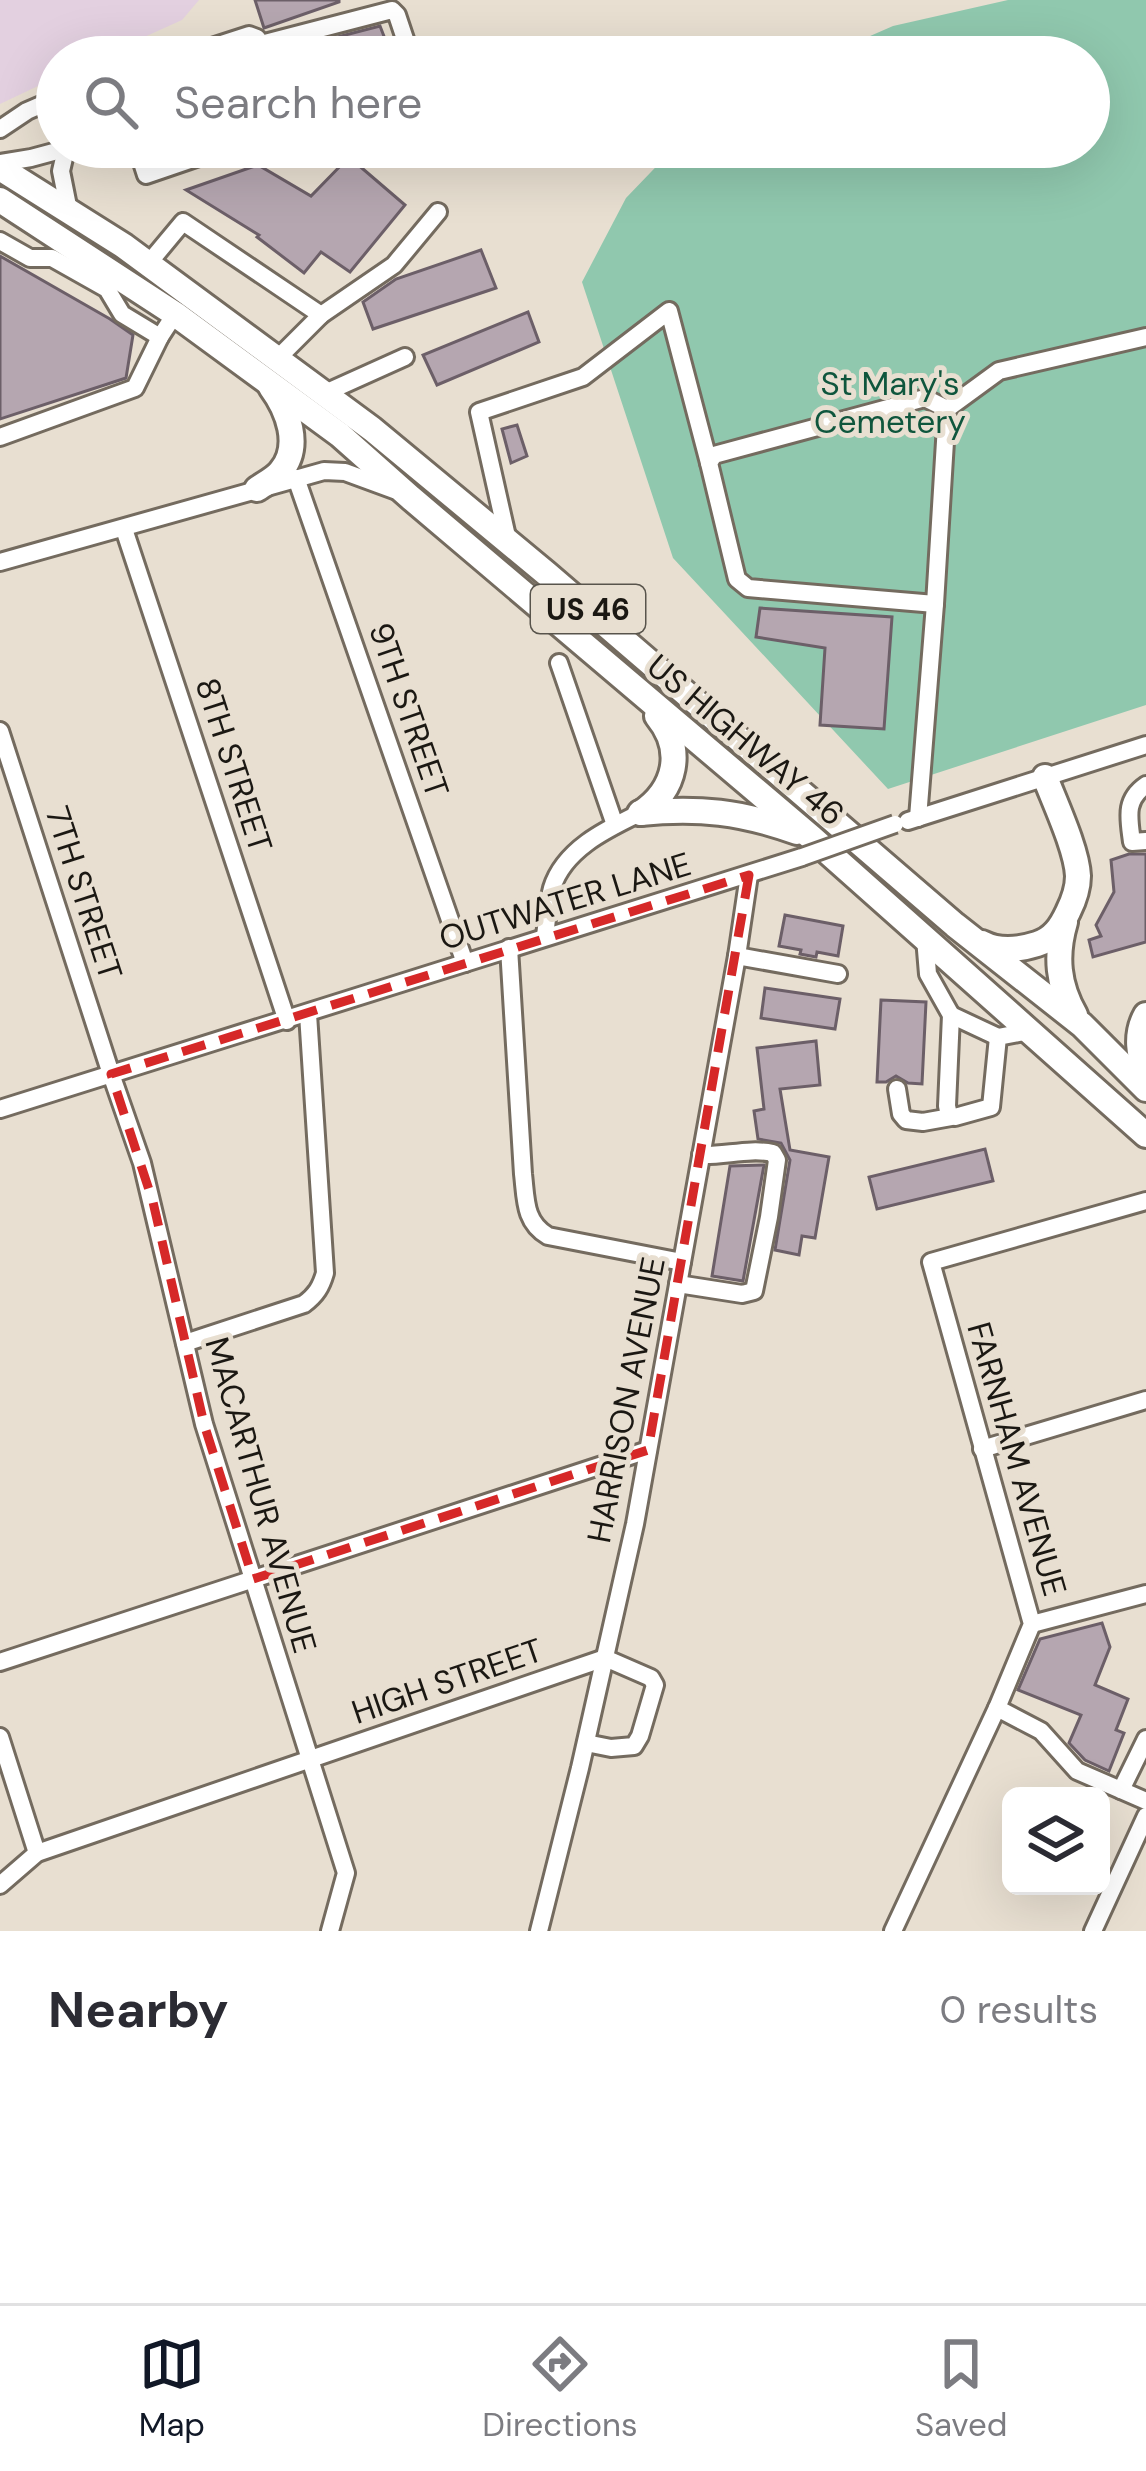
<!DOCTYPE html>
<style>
:root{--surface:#fff;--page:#f2f2f3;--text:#2b2b33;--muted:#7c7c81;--line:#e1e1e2;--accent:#111827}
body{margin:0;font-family:"DM Sans",sans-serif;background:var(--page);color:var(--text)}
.controls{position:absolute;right:36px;bottom:36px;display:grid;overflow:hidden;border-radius:18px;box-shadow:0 12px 48px #0002}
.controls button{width:108px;height:108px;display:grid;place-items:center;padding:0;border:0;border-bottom:3px solid var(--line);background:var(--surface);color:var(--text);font:60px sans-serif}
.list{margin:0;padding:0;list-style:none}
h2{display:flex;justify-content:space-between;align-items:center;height:156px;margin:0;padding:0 48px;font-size:51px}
h2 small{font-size:39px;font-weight:400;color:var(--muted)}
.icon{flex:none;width:66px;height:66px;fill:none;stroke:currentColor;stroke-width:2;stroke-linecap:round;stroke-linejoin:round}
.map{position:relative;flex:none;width:1146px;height:1931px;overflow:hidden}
.search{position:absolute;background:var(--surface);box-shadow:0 12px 48px #0002;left:36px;right:36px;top:36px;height:132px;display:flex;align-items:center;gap:30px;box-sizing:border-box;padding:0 42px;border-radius:66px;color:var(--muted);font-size:45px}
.sheet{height:372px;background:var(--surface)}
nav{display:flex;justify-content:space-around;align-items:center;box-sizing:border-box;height:168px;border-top:3px solid var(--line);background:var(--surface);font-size:33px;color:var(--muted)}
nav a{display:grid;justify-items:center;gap:6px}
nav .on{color:var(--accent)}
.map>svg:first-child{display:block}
.commercial{fill:#e3d0e0}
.green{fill:#90c8ae}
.building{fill:#b5a6b0;stroke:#6c5f68;stroke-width:3}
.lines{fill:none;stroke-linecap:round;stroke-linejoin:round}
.minor-casing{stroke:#746b5f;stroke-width:22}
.highway-casing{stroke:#746b5f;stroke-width:30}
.minor{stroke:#fff;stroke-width:16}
.highway{stroke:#fff;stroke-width:24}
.minor-bridge-casing{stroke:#746b5f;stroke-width:22;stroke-linecap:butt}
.minor-bridge{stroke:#fff;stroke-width:16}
.marked{fill:none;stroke:#d62828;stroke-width:9;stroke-dasharray:24 15;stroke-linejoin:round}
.labels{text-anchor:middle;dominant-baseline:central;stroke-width:10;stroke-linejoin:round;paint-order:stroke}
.shield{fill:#e8dfd1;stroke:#58544c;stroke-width:3}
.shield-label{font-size:30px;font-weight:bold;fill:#1b1813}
.park-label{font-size:33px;fill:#0f563d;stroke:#e8dfd1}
.street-label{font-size:33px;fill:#1b1813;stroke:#e8dfd1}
</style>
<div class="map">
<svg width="1146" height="1931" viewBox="0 0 1146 1931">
<rect width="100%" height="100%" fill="#e8dfd1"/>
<!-- commercial -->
<polygon class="commercial" points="0,0 199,0 182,20 100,57 57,57 57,77 0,104"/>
<!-- green -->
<polygon class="green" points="1008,0 1146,0 1146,705 888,789 673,558 582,282 626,198 675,147 1089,147 1089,57 822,57 893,26"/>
<!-- building -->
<g class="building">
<polygon points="255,0 339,0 339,2 264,28"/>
<polygon points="380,26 392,57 282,57 282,55 318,42"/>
<polygon points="349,157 405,205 350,272 321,252 304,273 257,237 259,235 186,190 258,165 311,196"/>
<polygon points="481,250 496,288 373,329 363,302 396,279"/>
<polygon points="0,256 110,319 133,335 126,378 0,419"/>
<polygon points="528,312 539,342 437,385 423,355"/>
<polygon points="517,425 527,456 511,463 502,429"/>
<polygon points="760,608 892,617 884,729 820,725 825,648 756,637"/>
<polygon points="1129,854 1146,854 1146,942 1093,957 1089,940 1101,936 1096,925 1114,892 1111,860"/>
<polygon points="785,915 843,926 838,956 817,952 816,957 800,954 801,950 779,946"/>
<polygon points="765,988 840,999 835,1029 761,1018"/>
<polygon points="881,1000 926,1002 922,1084 908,1083 896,1076 886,1082 877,1082"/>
<polygon points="816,1041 820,1085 780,1089 790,1150 829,1157 815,1238 802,1236 799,1255 775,1250 790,1160 781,1143 758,1139 754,1111 764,1109 757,1048"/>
<polygon points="985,1149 993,1181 877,1209 869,1177"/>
<polygon points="764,1165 743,1281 712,1276 730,1166"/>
<polygon points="1102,1623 1110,1647 1095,1685 1128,1699 1116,1730 1124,1733 1109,1771 1085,1760 1069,1743 1081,1715 1018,1690 1040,1639"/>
</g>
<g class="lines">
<defs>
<g id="minor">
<polyline points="261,44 392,10 397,15 411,57"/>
<polyline points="181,57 249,35 257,38 261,44 259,57"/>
<polyline points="0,129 27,111 57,98"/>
<polyline points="137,147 146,175 228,147"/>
<polyline points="66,149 61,171 69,211"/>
<polyline points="0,163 31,158 72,147"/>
<polyline points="0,241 30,258 52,258 107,289 122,314 160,337"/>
<polyline points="148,264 183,222 321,315"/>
<polyline points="278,358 321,315 394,265 438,212"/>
<polyline points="325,393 405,357"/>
<polyline points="0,437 135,388 160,337 175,314"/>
<polyline points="296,478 465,963"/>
<polyline points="124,529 287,1021"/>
<polyline points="508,541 479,412 583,377 669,311 709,463"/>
<polyline points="0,562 324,471 345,472 394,490"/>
<polyline points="935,604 748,588 737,579 709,463 714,455 925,398 947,409"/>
<polyline points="559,663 615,825"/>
<polyline points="0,731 111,1074 142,1163 204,1424 346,1873 330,1931"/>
<path d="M1146,785C1124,800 1129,818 1132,842L1146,841"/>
<polyline points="918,818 935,604 947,409 999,371 1146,337"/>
<polyline points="908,821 1146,745"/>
<path d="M545,936C547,921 548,903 552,888C564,849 607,829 640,813"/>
<polyline points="925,938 928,974 951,1015 947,1106 949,1115 955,1117 991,1107 998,1037 1029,1031"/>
<path d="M509,948L523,1174C526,1199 524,1222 548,1236L682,1262"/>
<polyline points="737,956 838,974"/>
<polyline points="951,1015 998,1037"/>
<polyline points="897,1089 901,1114 906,1120 923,1122 951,1117"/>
<polyline points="0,1109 802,857"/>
<path d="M678,1284L742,1294L754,1291L769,1217L777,1160L773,1153C749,1148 725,1156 701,1155"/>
<path d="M185,1343L304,1304C316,1295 321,1287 325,1273L308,1014"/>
<polyline points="982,1449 1146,1400"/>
<polyline points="1032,1624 1146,1594"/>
<polyline points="0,1662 648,1450"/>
<polyline points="997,1708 1041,1731 1077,1771 1146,1801"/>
<polyline points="0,1737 37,1853"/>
<polyline points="1121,1790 1146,1739"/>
<polyline points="0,1885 37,1853 605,1658 651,1678 655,1685 640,1736 634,1746 611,1748 586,1743"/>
<polyline points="539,1931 580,1768 635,1524 737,956 749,875"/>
<polyline points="893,1931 997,1708 1032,1624 931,1262 1146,1201"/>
<polyline points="1093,1931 1146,1816"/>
</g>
<g id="highway">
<polyline points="0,168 124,246 372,429 547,574 955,925 1082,1025 1146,1089"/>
<polyline points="0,200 175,314 340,435 411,498 812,838 1146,1135"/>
<path d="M257,489C264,484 276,478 281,471C302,446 288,410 271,387"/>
<path d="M640,813C698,807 742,812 797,832"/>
<path d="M641,813C676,789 685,750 657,716"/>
<path d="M1065,922C1055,956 1058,985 1075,1015"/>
<path d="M982,943C999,952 1018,950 1037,944C1053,939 1061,927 1068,912C1074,900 1078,889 1078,876C1077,850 1055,803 1045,777"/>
<path d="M1146,1015C1134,1036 1140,1056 1146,1078"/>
</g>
</defs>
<!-- minor casing -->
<use href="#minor" class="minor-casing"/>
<!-- highway casing -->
<use href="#highway" class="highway-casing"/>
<!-- minor -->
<use href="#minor" class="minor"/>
<!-- highway -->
<use href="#highway" class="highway"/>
<defs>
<polyline id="minor-bridge" points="802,857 895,824"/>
</defs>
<!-- minor-bridge casing -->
<use href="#minor-bridge" class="minor-bridge-casing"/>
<!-- minor-bridge -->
<use href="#minor-bridge" class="minor-bridge"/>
</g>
<!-- marked area -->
<path class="marked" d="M749,875L648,1450L253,1579L204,1424L153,1202L111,1074Z"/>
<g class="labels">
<!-- shield labels -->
<rect class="shield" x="531" y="585" width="114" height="48" rx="9"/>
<g class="shield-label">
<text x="588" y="609">US 46</text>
</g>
<!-- park labels -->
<g class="park-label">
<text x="890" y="383">St Mary's<tspan x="890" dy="38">Cemetery</tspan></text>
</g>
<!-- street labels -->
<g class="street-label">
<text transform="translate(409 710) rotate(71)">9TH STREET</text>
<text transform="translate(746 740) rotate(40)">US HIGHWAY 46</text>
<text transform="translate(234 765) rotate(72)">8TH STREET</text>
<text transform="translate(84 893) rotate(72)">7TH STREET</text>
<text transform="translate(565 901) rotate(-17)">OUTWATER LANE</text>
<text transform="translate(626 1400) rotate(-79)">HARRISON AVENUE</text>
<text transform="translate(1017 1459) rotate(74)">FARNHAM AVENUE</text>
<text transform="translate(261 1495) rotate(74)">MACARTHUR AVENUE</text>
<text transform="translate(447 1681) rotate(-19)">HIGH STREET</text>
</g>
</g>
</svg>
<div class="controls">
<button><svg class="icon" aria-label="layers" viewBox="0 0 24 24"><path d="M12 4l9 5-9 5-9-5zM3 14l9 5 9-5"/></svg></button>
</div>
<div class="search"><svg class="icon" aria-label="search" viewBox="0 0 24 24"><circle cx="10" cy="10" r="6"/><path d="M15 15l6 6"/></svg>Search here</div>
</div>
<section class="sheet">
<h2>Nearby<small>0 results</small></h2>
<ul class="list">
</ul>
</section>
<nav>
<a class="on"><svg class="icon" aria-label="map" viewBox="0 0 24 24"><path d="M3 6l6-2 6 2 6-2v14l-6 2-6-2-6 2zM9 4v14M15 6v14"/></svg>Map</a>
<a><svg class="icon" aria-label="directions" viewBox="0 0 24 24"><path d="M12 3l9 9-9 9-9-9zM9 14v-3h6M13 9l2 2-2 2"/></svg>Directions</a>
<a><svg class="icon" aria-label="saved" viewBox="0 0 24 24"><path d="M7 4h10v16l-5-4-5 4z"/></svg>Saved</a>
</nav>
